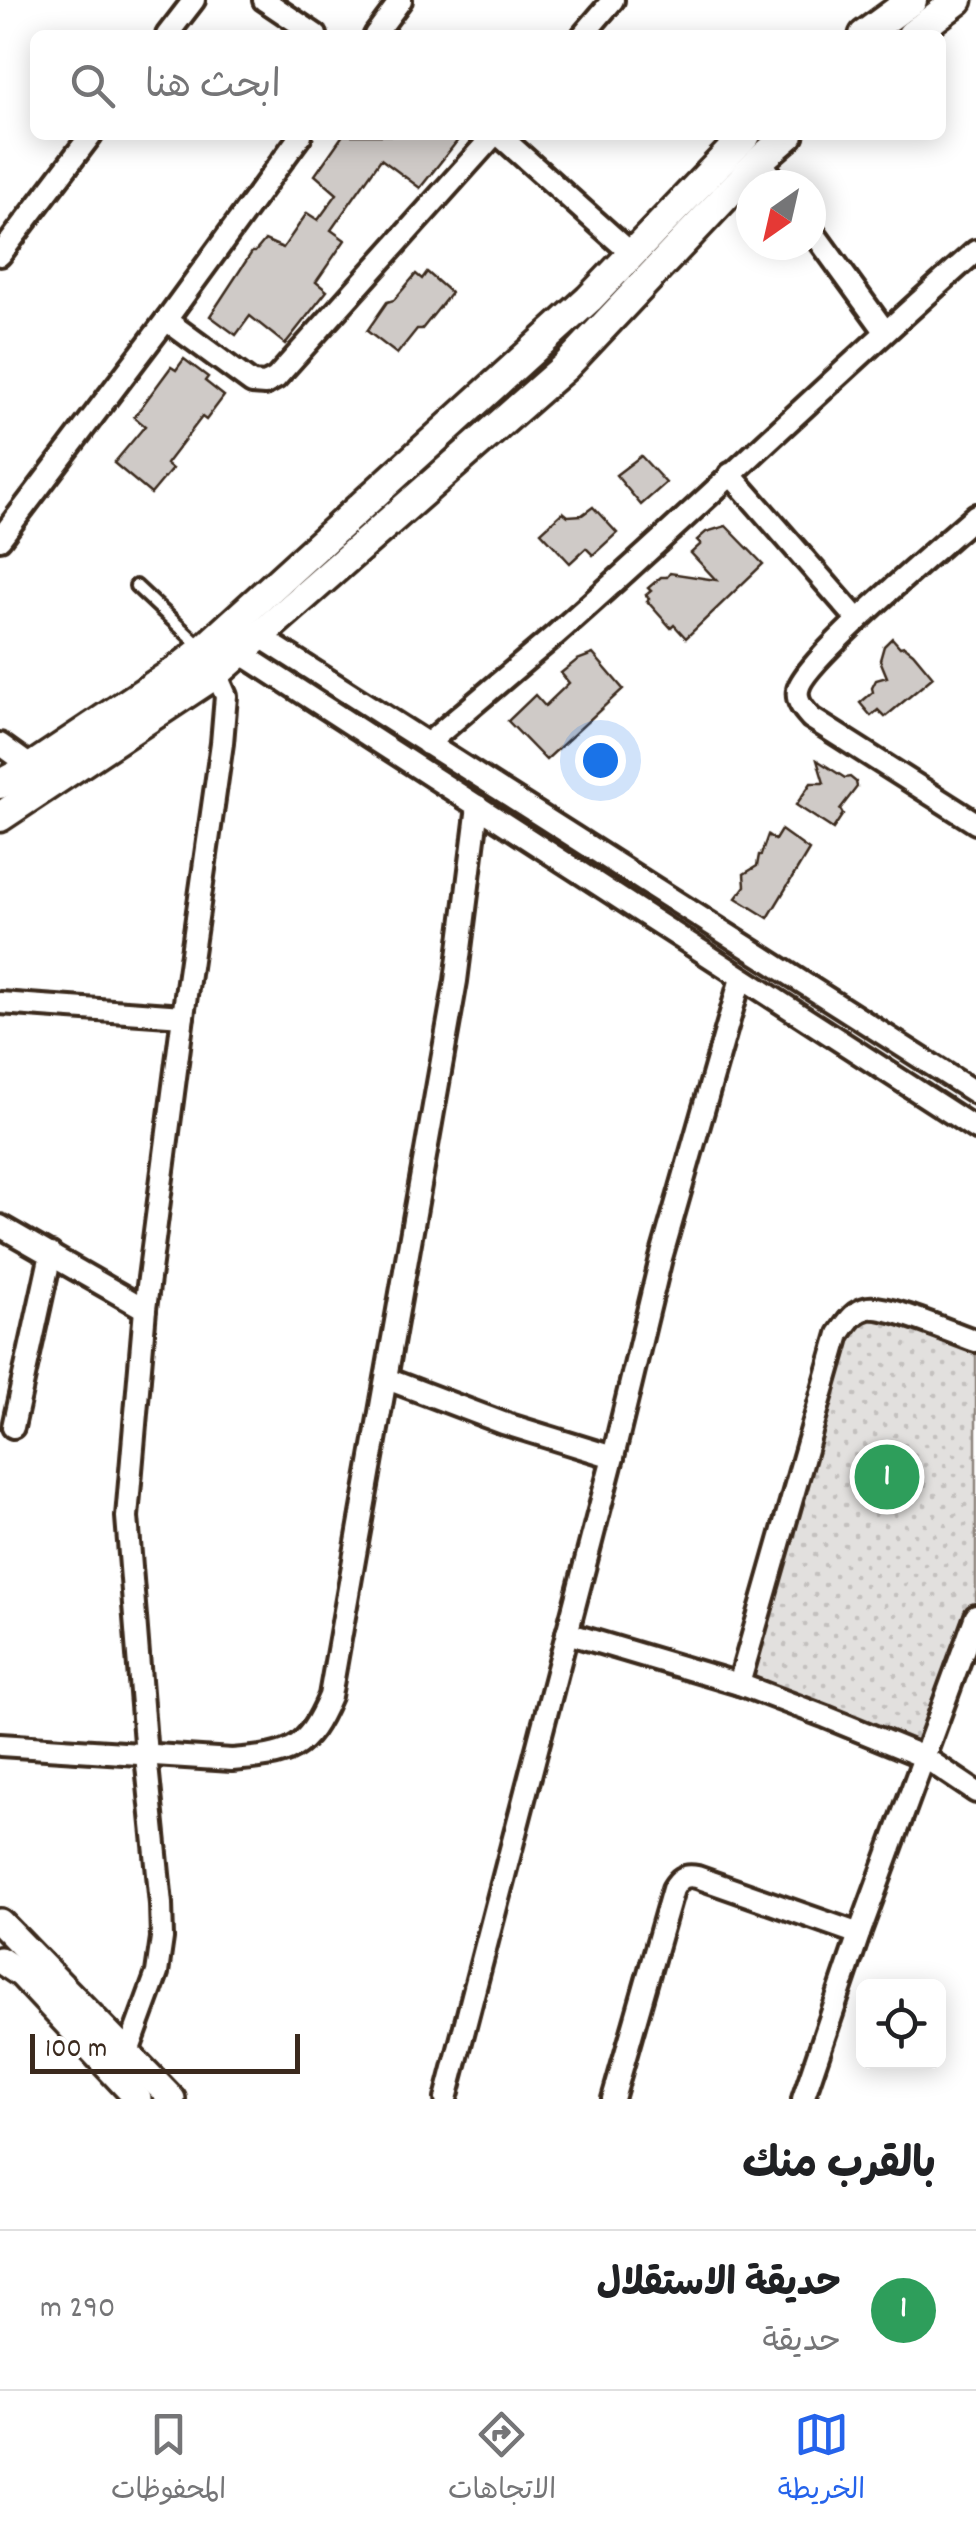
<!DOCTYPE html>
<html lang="ar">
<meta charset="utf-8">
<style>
:root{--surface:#fff;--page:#f6f6f6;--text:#202124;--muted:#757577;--line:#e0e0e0;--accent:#2563eb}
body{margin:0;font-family:Dekko,"Playpen Sans Arabic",sans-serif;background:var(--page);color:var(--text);direction:rtl}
.controls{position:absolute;right:30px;bottom:30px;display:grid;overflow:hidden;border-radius:15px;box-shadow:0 5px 25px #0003}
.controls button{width:90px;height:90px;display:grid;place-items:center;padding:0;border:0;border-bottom:2px solid var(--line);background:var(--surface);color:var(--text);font:50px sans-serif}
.compass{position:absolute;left:736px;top:170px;width:90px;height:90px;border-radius:50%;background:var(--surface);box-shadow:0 5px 25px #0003;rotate:214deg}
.scale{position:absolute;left:30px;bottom:25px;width:270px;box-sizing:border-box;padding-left:10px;border:5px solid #3b2a1e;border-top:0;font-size:28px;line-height:35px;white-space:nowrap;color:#3b2a1e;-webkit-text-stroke:8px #fff;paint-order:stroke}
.you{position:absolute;left:600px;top:760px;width:35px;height:35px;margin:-25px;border:8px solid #fff;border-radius:50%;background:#1a73e8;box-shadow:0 0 0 15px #1a73e833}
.badge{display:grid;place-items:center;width:65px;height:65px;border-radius:50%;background:var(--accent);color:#fff;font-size:32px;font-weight:700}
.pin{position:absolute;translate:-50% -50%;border:5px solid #fff;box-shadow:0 2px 10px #0006}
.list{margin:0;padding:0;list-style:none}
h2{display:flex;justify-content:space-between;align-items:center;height:130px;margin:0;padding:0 40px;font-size:42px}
h2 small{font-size:32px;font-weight:400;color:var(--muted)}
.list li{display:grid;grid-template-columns:65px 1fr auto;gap:30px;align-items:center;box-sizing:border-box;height:160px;padding:0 40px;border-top:2px solid var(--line)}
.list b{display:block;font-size:38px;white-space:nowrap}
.list p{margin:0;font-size:32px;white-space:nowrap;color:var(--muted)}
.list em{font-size:32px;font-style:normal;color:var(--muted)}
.icon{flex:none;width:55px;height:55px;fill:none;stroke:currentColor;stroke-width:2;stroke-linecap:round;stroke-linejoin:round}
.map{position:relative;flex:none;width:976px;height:2099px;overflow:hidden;direction:ltr}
.search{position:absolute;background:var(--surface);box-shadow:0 5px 25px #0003;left:30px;right:30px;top:30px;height:110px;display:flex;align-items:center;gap:25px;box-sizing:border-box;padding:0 35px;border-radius:15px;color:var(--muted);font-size:38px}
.sheet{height:290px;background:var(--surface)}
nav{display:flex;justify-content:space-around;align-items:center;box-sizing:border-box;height:140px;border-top:2px solid var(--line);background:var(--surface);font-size:28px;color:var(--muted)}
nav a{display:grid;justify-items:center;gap:5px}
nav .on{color:var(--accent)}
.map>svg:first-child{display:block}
.park{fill:url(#park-dots);stroke:#8e857e;stroke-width:2.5}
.building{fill:#cfcac7;stroke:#3b2a1e;stroke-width:2.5}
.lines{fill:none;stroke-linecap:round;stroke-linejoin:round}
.service-casing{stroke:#3b2a1e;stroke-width:18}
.minor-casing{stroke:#3b2a1e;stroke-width:28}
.tertiary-casing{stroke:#3b2a1e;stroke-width:32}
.secondary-casing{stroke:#3b2a1e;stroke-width:35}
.service{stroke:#fff;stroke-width:10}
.minor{stroke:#fff;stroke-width:20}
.tertiary{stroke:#fff;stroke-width:25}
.secondary{stroke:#fff;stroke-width:28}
</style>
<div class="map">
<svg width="976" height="2099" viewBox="0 0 976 2099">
<defs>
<pattern id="park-dots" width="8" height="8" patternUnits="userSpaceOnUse" patternTransform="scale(2.5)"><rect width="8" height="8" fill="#e2e0de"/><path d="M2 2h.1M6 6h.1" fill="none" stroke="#c3c0be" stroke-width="1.8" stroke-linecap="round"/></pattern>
</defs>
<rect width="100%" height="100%" fill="#fff"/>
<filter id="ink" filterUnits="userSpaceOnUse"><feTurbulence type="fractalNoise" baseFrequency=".01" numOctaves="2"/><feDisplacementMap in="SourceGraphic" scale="20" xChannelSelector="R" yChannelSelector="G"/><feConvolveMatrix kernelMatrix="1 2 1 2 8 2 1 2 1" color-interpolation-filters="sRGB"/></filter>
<g filter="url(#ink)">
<!-- park -->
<polygon class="park" points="867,1308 976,1341 976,1613 926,1751 739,1684 839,1334"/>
<!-- building -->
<g class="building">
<polygon points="343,135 462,135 420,188 381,159 331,230 345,240 316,282 327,291 285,344 250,316 236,335 210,316 252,252 255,252 265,240 283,248 307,213 318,220 337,194 315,175"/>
<polygon points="427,272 451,293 422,329 417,329 397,354 367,331 387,302 394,300 416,274 422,279"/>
<polygon points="184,359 208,377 205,381 224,396 206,420 202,417 166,464 172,469 151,494 114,463 145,426 134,417 171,367 176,370"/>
<polygon points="641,456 666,483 641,505 616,475"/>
<polygon points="593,507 617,533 593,555 586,548 570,563 541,532 563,512 568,516 582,515"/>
<polygon points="726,526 763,564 686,638 674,625 671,628 647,601 649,599 646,595 651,591 648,588 661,577 667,577 670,573 716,580 691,553 701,544 697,540 706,532"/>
<polygon points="892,638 900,647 904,646 913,653 933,677 885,717 878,710 871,716 860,703 873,692 872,688 876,680 887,677 880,660 884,646"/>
<polygon points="593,654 623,689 546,760 508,721 535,695 545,706 569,683 561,673 577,660"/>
<polygon points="817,760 845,778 850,777 856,782 857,787 840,809 843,814 833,829 796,805 811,783 824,783"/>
<polygon points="781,830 809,850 768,918 736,898 745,886 744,874 757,866 759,855 761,855 768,835 775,840"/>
</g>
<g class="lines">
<defs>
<polyline id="service" points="136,586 201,647"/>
<g id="minor">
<polyline points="264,0 316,35"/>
<polyline points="167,35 194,0"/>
<polyline points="375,35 401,0"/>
<polyline points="583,35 613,0"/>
<polyline points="499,135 632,254"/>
<polyline points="760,160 778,185"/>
<polyline points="811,229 885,331"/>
<polyline points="0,255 91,135"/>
<polyline points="166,320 252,383 265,384 276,378 494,135"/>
<polyline points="730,474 858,620"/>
<path d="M976,515C947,541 802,662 798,690C796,702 804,710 811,718L976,823"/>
<polyline points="0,539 166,320 301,135"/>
<polyline points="248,629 976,1093"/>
<polyline points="230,646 976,1129"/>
<polyline points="0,744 32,767"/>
<path d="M427,744C469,708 512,672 554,636C697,510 833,377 976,251"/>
<polyline points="0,1003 183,1016"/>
<polyline points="0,1226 145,1309"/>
<polyline points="387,1379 503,1423 613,1457"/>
<polyline points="13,1427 51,1254"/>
<polyline points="567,1633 739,1684 826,1717 924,1757 976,1792"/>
<path d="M739,1684L839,1334C847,1323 853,1311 868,1308C890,1305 952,1333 976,1341"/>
<path d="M0,1745L232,1760C290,1755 306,1752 330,1696L456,981L478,806"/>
<polyline points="128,2052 157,1973 162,1938 161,1904 146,1755 127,1517 145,1309 183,1016 222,743 226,696 212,664"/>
<polyline points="446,2099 613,1457 661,1258 741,978"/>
<path d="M613,2099L673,1889C679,1879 684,1874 697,1877L859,1934"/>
<polyline points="803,2099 859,1934 976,1616"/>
</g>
<g id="tertiary">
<polyline points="0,1922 172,2099"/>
<polyline points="0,1960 21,1974 138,2099"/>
</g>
<g id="secondary">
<polyline points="864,35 912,0"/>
<polyline points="912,35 958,0"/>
<polyline points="0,784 32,767 176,671 204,649 589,299 746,135"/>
<polyline points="0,817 217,673 566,366 760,160 789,135"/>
</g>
</defs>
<!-- service casing -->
<use href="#service" class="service-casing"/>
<!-- minor casing -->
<use href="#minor" class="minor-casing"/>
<!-- tertiary casing -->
<use href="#tertiary" class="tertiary-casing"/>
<!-- secondary casing -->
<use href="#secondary" class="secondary-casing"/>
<!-- service -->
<use href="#service" class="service"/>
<!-- minor -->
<use href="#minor" class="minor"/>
<!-- tertiary -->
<use href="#tertiary" class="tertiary"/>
<!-- secondary -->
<use href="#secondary" class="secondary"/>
</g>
</g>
</svg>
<div class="controls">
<button><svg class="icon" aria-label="locate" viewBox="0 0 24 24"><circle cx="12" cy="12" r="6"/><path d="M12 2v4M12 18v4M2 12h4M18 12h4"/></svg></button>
</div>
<svg class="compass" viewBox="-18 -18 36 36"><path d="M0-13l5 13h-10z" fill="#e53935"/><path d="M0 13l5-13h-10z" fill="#757577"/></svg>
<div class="scale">100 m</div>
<div class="you"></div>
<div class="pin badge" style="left:887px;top:1477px;background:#2e9e5b">1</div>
<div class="search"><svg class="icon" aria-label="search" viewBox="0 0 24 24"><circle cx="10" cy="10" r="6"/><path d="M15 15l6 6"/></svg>ابحث هنا</div>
</div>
<section class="sheet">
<h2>بالقرب منك<small></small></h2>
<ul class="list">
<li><span class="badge" style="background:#2e9e5b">1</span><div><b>حديقة الاستقلال</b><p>حديقة</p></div><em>290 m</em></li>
</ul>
</section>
<nav>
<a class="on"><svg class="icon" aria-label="map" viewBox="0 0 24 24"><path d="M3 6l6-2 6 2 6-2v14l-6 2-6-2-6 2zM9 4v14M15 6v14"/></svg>الخريطة</a>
<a><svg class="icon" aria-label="directions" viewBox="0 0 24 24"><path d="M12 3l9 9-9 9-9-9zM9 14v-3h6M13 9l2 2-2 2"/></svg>الاتجاهات</a>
<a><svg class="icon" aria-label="saved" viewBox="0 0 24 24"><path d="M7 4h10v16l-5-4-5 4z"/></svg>المحفوظات</a>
</nav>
